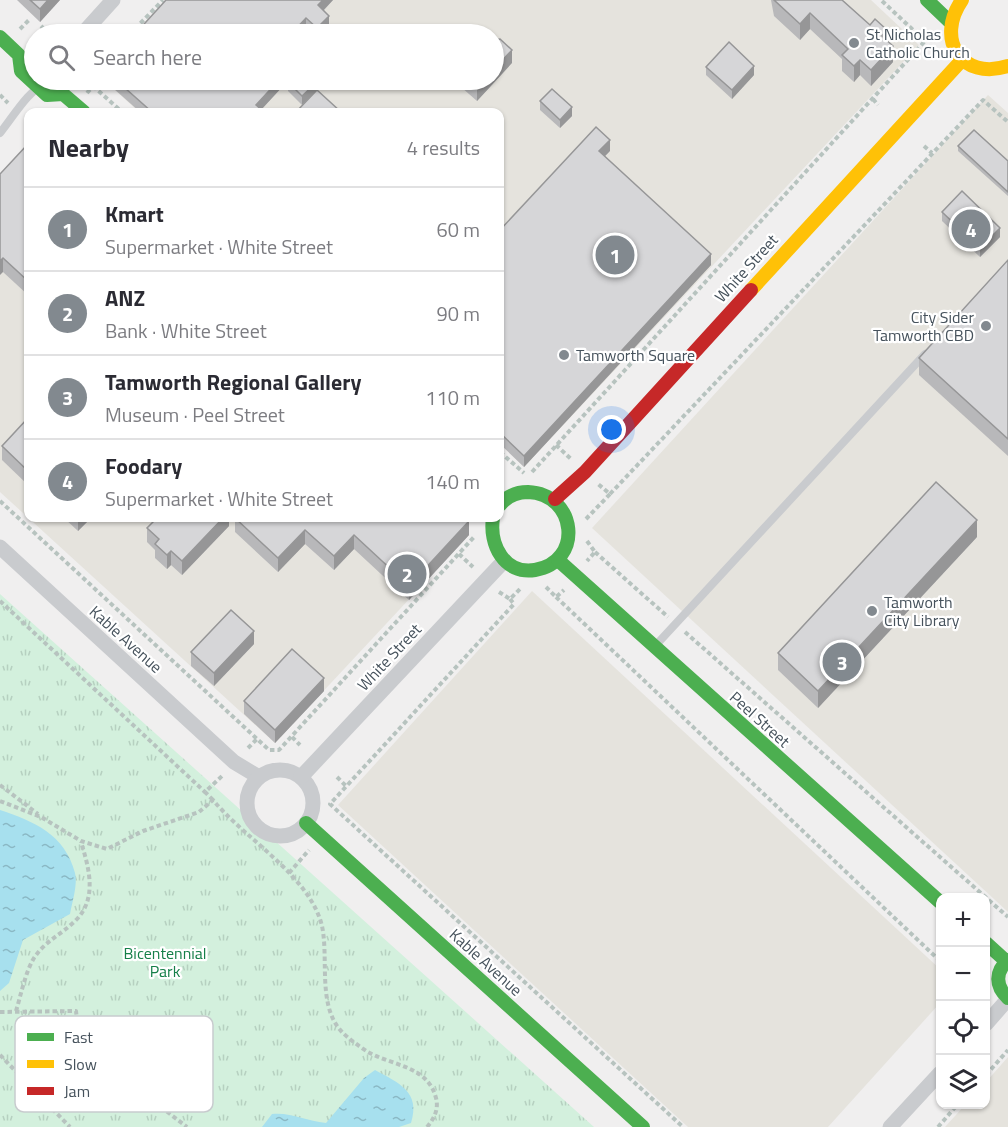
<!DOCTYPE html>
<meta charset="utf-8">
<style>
:root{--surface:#fff;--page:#f2f2f3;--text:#2b2b33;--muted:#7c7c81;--line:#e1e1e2;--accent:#82898f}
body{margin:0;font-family:"Titillium Web",sans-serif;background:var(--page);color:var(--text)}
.controls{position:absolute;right:18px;bottom:18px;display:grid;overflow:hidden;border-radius:12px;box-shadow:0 2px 4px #0004}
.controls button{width:54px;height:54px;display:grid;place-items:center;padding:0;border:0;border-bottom:2px solid var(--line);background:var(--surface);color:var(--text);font:30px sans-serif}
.you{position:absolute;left:612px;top:430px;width:21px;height:21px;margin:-15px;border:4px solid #fff;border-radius:50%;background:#1a73e8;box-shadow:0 0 0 9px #1a73e833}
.badge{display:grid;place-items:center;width:39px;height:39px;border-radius:50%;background:var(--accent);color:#fff;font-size:20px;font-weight:700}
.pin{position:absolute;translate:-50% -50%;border:3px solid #fff;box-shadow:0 2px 6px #0006}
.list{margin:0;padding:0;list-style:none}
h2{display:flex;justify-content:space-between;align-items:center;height:78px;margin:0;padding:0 24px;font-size:26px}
h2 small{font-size:20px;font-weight:400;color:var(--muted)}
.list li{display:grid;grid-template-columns:39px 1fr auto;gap:18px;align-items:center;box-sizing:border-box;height:84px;padding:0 24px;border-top:2px solid var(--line)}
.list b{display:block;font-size:22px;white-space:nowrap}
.list p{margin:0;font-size:20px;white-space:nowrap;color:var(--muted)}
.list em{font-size:20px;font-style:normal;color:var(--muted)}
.icon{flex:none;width:33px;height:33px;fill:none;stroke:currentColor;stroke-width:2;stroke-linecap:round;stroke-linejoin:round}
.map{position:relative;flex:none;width:1008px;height:1127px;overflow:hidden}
.search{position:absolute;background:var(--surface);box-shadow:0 2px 4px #0004;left:24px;top:24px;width:480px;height:66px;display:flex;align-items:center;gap:15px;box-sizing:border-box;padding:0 21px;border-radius:33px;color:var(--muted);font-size:22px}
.panel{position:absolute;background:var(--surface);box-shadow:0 2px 4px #0004;left:24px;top:108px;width:480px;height:414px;border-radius:12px}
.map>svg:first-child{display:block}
.commercial{fill:#e5e3dd}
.park{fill:url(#park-tufts)}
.water{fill:url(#water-ripples)}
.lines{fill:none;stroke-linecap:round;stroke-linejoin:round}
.path{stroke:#b7c3bf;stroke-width:4;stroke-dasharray:4.5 3;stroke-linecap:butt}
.lane{stroke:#c9cbce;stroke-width:8}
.street{stroke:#c9cbce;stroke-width:15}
.fast{stroke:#4caf50;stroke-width:14}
.slow{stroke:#ffc107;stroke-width:14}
.jam{stroke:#c62828;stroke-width:14}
.wall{fill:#b8b8ba}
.shaded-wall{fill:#969697}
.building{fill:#d6d6d8;stroke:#969697;stroke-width:1.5}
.poi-dot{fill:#82898f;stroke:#fff;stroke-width:2}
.labels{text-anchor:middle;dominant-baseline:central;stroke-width:4.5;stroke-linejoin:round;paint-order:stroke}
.poi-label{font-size:16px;fill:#46525c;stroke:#fff;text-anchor:start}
.street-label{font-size:16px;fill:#46525c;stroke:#fff}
.park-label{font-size:16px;fill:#157f48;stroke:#fff}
.key{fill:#fff;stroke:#c8cbce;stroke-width:1.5}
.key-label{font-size:16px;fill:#46525c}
</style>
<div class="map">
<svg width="1008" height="1127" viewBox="0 0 1008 1127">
<defs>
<pattern id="park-tufts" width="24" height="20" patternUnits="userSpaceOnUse" patternTransform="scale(1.5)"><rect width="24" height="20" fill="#d3f0dd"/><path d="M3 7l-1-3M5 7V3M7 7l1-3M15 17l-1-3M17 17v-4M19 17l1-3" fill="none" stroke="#b6d0c0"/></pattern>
<pattern id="water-ripples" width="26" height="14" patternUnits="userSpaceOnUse" patternTransform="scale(1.5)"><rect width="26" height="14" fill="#a7e0ee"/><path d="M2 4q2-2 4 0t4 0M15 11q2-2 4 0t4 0" fill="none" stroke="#8ab8c4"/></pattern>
</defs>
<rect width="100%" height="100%" fill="#f0efef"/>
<!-- commercial -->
<g class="commercial">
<polygon points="177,0 871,0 919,45 524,467 500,444 500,112 139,112 104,80 494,80 494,34 145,34"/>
<polygon points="988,95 1008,113 1008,912 592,528"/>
<polygon points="28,158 28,518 451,518 469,535 275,743 0,492 0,188"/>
<polygon points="532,591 940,969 940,1003 828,1127 688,1127 338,805"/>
<polygon points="1008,1057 1008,1127 945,1127 965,1105 986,1104 986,1082"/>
</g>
<!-- park -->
<polygon class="park" points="0,594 594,1127 0,1127"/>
<!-- water -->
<g class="water">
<path d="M0,810C33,821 65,834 75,873C78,884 72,903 70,914L23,940L9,983L0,991Z"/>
<path d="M375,1070C399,1083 421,1092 411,1123L399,1127H262L272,1114C291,1112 306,1121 326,1123L364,1078Z"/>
</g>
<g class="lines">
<!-- path -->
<g class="path">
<polyline points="41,26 49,34"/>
<polyline points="20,29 30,19"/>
<polyline points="130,34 163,0"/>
<polyline points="93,86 122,112"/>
<polyline points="87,93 93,86 87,81 88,80"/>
<polyline points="0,95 8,103"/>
<polyline points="873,99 878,105"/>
<polyline points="924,146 932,153"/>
<polyline points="556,445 571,459"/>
<polyline points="500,452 524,473"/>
<polyline points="532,472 925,41 881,0"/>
<polyline points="610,494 983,100 1008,122"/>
<polyline points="0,501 269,750 279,750 474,537"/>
<polyline points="586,519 610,494 598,484"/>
<polyline points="587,541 595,552 587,561"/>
<polyline points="595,552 668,617"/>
<polyline points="459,554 473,567"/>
<polyline points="546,587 556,597 564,590"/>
<polyline points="499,592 510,599 522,587"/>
<polyline points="556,597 940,961"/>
<polyline points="510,599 514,604 330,804 683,1127"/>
<polyline points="0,601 205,792"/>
<polyline points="685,632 1008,917"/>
<polyline points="292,737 300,745"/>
<polyline points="248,748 257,739"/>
<polyline points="337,777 346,786"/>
<polyline points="0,785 38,814"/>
<polyline points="213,800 205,792 222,776"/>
<path d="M0,801L41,817L81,841L107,849L143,831L199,812L213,800C246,840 310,876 322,926C329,959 317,1006 342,1032C349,1039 360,1047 368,1052C393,1066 428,1066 436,1098C439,1109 434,1119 427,1127"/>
<polyline points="289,873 309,850"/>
<path d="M16,1011C21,995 25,973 34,958C46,940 61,935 75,921C98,899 89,868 81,842"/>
<polyline points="0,1012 76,1011 81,1054 91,1066 114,1071 187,1127"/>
<polyline points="0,1055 70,1127"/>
<polyline points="986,1075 1008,1050"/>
<polyline points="938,1127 958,1104"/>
</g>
<!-- lane -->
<g class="lane">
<path d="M0,133C16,113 26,93 49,80"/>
<polyline points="656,645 925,354"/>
</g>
<!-- street -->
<g class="street">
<polyline points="68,34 85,31 113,0"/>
<polyline points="0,547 234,762 259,777"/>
<circle cx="280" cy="803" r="33"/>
<polyline points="301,777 503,562"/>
<polyline points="986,1024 1008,999"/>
<polyline points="890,1127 940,1073"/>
</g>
<!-- fast -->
<g class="fast">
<polyline points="927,0 949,21"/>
<polyline points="0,37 19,55 21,71 47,95 63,94 84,112"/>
<path d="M493,518C489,544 504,575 535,570C584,562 577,494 528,492C517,492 507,496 500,505"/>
<polyline points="558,560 940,902"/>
<polyline points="306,823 643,1127"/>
<polyline points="986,943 1006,961"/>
<path d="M1008,960C995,972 995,986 1008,998"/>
</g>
<!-- slow -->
<g class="slow">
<path d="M962,0C935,39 961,81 1008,66"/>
<polyline points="751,290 962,60"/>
</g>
<!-- jam -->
<polyline class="jam" points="555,499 585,472 751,290"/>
</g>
<!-- wall -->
<g class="wall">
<polygon points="17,0 60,0 40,22"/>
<polygon points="166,0 333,0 324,10 329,27 322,34 312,34 306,29 301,34 135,34"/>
<polygon points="771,0 842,0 887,40 893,62 871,86 860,75 854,82 842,71 842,59 810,29 800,40 774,16"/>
<polygon points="512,63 477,101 453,80 494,80"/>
<polygon points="706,67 754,75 732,99 706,75"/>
<polygon points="104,80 284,80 284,85 261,110 264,112 140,112"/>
<polygon points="322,80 322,85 302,105 288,91 288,82"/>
<polygon points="540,101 572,116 560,128 540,110"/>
<polygon points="28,144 28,295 3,272 0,174"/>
<polygon points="958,146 1008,161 1008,196 958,151"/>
<polygon points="610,151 605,156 711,265 524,467 500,444 500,230"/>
<polygon points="942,212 1000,237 980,257 942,221"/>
<polygon points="1008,260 1008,456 919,375 919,358"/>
<polygon points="28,418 28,485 2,460 2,446"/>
<polygon points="64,518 91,518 78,531"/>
<polygon points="229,518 229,526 182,575 171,565 167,569 155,558 155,550 147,542 147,528"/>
<polygon points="235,518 469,535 409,600 354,549 334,570 305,544 278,572 235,532"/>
<polygon points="977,537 818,708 778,670 778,653"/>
<polygon points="254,644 214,686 191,666 191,652"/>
<polygon points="324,691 275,743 244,714 244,701"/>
</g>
<!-- shaded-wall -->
<g class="shaded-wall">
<polygon points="48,0 60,0 40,22 40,9"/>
<polygon points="323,0 333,0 318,16 318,5"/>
<polygon points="810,13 810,29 800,40 800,24"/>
<polygon points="329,16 329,27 322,34 317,34 317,28"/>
<polygon points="306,18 306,29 301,34 291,34"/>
<polygon points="887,30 887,46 882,36"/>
<polygon points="893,46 893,62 871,86 871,70"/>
<polygon points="512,50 512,63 477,101 477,88 484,80 494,80 494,69"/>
<polygon points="860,60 860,75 854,82 854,66"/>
<polygon points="754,66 754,75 732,99 732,90"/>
<polygon points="279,80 284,80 284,85 259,112 256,105"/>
<polygon points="319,80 322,80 322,85 302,105 302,96"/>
<polygon points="572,107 572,116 560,128 560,120"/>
<polygon points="610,140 610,151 599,162 599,151"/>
<polygon points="1000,228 1000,237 980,257 980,248"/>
<polygon points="711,254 711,265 524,467 524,456"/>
<polygon points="3,258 3,272 0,275 0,261"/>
<polygon points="78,518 91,518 78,531"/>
<polygon points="223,518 229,518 229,526 182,575 182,561"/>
<polygon points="977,520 977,537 818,708 818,691"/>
<polygon points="469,521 469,535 409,600 409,586"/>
<polygon points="305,530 305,544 278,572 278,558"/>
<polygon points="354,535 354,549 334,570 334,556"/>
<polygon points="171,551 171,565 167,569 167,555"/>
<polygon points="254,631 254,644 214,686 214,673"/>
<polygon points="324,678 324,691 275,743 275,730"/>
</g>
<!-- building -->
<g class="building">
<polygon points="30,0 48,0 40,9"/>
<polygon points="166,0 323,0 318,5 329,16 317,28 306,18 291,34 135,34"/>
<polygon points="774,0 842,0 870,25 875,19 887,30 882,36 893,46 871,70 860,60 854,66 842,55 848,49 810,13 800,24"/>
<polygon points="468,30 472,34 464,34"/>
<polygon points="500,39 512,50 494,69 494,40"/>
<polygon points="729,42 754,66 732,90 706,67"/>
<polygon points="116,80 279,80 256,105 264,112 152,112"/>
<polygon points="290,80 319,80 302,96 288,82"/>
<polygon points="468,80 484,80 477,88"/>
<polygon points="552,89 572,107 560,120 540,101"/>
<polygon points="317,90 341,112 296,112"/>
<polygon points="596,127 610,140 599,151 711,254 524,456 500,433 500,230"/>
<polygon points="974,130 1008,161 1008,192 958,146"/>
<polygon points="28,144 28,281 3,258 0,261 0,174"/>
<polygon points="962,191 1000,228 980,248 942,212"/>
<polygon points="1008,260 1008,439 919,358"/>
<polygon points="28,418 28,471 2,446"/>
<polygon points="936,482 977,520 818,691 778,653"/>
<polygon points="157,518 223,518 182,561 171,551 167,555 155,544 159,539 147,528"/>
<polygon points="235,518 466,518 469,521 409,586 354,535 334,556 305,530 278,558"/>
<polygon points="231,610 254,631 214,673 191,652"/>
<polygon points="292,649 324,678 275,730 244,701"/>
</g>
<!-- markers -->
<g class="poi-dot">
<circle cx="854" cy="43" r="6"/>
<circle cx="986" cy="326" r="6"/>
<circle cx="564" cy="355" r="6"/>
<circle cx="872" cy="611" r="6"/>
</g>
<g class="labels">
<!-- poi labels -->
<g class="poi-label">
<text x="866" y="34">St Nicholas<tspan x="866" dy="18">Catholic Church</tspan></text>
<text x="974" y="317" text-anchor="end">City Sider<tspan x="974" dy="18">Tamworth CBD</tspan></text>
<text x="576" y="355">Tamworth Square</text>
<text x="884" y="602">Tamworth<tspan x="884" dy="18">City Library</tspan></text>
</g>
<!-- street labels -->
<g class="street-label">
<text transform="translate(746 268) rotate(-48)">White Street</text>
<text transform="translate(126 639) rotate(42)">Kable Avenue</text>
<text transform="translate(389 657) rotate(-47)">White Street</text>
<text transform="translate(760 719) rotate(42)">Peel Street</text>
<text transform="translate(486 962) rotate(42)">Kable Avenue</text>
</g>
<!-- park labels -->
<g class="park-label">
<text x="165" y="953">Bicentennial<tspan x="165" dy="18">Park</tspan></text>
</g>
</g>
<!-- legend -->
<rect x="15" y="1016" width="198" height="96" rx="9" class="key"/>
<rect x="27" y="1033" width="27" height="8" fill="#4caf50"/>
<rect x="27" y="1060" width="27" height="8" fill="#ffc107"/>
<rect x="27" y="1087" width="27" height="8" fill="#c62828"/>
<g class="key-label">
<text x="64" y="1043">Fast</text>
<text x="64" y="1070">Slow</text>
<text x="64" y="1097">Jam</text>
</g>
</svg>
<div class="controls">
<button>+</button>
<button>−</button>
<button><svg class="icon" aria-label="locate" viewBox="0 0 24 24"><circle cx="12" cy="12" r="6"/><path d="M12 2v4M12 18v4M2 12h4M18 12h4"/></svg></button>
<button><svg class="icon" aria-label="layers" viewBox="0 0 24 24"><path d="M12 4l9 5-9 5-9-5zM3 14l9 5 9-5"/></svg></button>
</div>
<div class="you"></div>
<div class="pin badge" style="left:615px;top:255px">1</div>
<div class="pin badge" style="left:407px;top:574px">2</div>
<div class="pin badge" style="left:842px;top:662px">3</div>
<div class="pin badge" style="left:971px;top:229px">4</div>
<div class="search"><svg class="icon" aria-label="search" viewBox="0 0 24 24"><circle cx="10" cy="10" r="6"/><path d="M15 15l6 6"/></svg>Search here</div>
<section class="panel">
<h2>Nearby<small>4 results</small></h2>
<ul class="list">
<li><span class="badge">1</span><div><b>Kmart</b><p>Supermarket · White Street</p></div><em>60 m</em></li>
<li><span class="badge">2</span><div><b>ANZ</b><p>Bank · White Street</p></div><em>90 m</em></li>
<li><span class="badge">3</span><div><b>Tamworth Regional Gallery</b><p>Museum · Peel Street</p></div><em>110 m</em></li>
<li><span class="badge">4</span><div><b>Foodary</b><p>Supermarket · White Street</p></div><em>140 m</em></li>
</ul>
</section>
</div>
